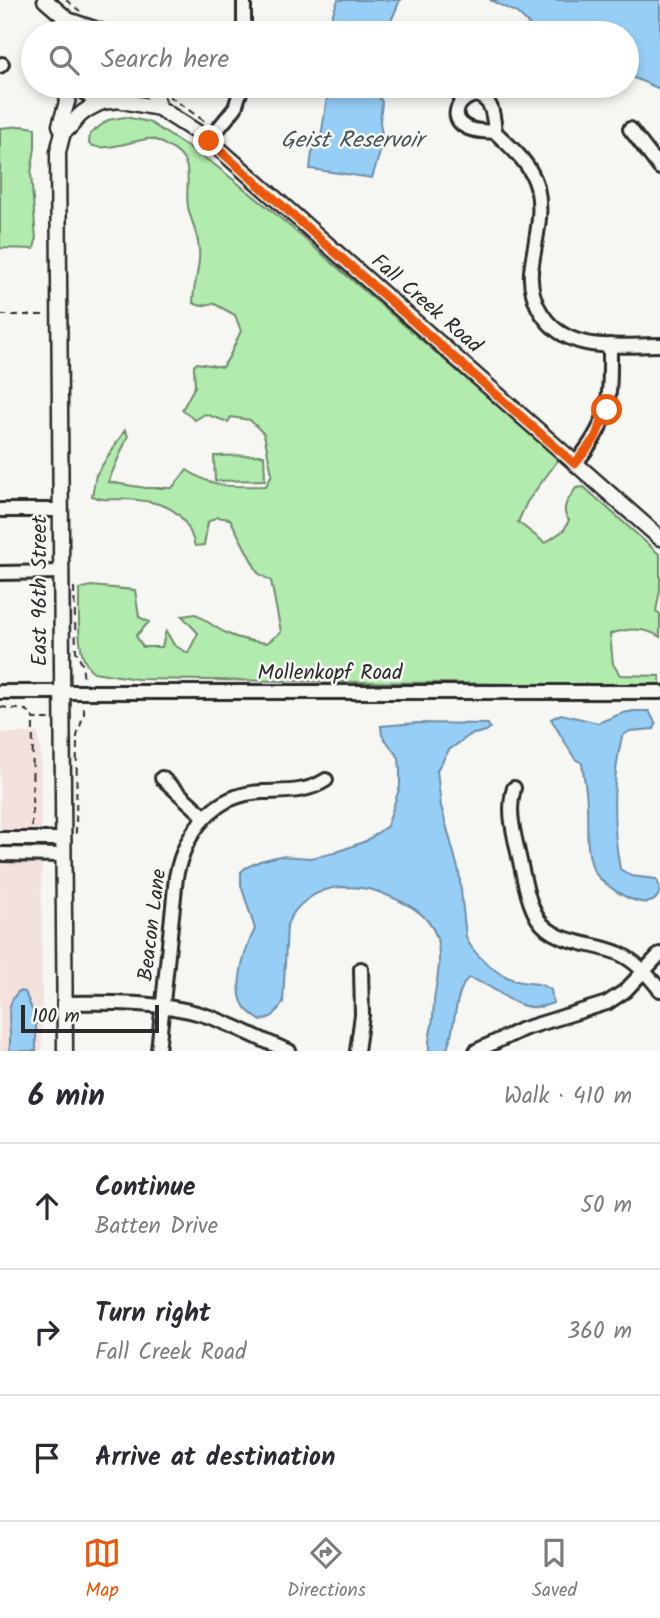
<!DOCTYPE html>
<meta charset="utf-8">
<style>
:root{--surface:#fff;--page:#f2f2f3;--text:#2b2b33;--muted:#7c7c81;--line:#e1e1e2;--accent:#ea580c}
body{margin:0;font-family:Kalam,sans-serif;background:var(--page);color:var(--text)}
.scale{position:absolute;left:21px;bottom:18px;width:138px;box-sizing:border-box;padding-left:7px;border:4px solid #2b2b2b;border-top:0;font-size:19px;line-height:24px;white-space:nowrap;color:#2b2b2b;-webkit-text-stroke:5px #f6f6f2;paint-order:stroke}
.stop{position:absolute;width:21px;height:21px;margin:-16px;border:5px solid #ea580c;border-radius:50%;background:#fff}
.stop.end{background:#ea580c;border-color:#fff;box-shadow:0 2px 7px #0008}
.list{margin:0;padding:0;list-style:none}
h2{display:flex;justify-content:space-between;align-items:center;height:91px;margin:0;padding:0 28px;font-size:30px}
h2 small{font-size:23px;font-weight:400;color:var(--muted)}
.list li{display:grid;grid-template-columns:46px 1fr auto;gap:21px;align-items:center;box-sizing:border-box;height:126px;padding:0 28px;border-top:2px solid var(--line)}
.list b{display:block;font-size:26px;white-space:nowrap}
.list p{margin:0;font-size:23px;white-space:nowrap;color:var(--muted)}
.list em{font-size:23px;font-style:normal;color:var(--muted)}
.icon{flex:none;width:38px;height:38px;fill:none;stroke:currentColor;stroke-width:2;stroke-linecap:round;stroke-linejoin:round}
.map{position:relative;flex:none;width:660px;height:1051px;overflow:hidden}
.search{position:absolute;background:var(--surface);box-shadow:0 4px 10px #0003;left:21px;right:21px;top:21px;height:77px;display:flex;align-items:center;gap:18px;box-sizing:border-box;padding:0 24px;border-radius:38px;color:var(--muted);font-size:26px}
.sheet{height:469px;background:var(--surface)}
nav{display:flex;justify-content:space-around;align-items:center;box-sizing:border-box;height:98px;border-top:2px solid var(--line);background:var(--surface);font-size:19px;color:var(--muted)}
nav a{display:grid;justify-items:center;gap:4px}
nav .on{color:var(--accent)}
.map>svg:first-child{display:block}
.built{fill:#f2e1dc}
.green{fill:#b2ebae;stroke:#6e8b6c;stroke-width:2}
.water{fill:#97cef6;stroke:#6c8da5;stroke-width:2}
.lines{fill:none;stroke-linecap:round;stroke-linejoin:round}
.minor-casing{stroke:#2b2b2b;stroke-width:18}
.major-casing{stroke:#2b2b2b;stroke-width:19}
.path{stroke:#2b2b2b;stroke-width:2;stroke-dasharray:7 5;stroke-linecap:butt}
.minor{stroke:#f6f6f2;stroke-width:12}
.major{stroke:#f6f6f2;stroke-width:14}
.route{stroke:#ea580c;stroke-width:9}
.labels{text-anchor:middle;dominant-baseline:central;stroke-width:5;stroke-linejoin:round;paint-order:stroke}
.street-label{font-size:21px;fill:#2b2b2b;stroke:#f6f6f2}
.water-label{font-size:23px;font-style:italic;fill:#46545e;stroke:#f6f6f2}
</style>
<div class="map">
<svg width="660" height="1051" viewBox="0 0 660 1051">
<rect width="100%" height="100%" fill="#f6f6f2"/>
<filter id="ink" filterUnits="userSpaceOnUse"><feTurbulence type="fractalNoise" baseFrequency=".0143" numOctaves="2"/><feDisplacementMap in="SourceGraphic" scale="14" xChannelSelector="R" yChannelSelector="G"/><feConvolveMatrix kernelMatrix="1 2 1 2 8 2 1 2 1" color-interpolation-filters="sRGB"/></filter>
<g filter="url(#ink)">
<!-- built -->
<polygon class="built" points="0,733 38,733 41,757 42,1051 0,1051"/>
<!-- green -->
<g class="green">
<path d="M125,117L149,122L215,165L271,210L559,459L527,502L518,522L545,543L564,530L569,520C559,508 569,499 576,488L584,487L660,555V590L656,611L660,614V637C645,627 627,628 610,634L613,664L620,675L660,676V686L137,679L94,672C74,660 80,611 79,589L91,586L135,590L139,617L149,622L136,636L143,647H162L166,631L174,645L188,653L198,633L182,616L196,614C223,633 234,640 267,643L281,632L271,581L258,573L230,519L217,517L208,522L204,545L195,546C185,507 162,501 124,499C113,499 103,501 92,496L96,475L125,430L128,436L108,482L146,488H172L187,470C217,490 232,486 266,486L272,474L264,434L250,420L231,417L228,422L205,414L195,420L182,410L195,386L194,366L197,363L222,367C231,358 235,342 241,331L235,315L213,303L201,306L193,303C193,288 198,274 199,260C201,241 192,224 188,207C184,181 198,161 167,146C160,142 155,138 147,139C131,141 102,153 89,144L90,134L108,120Z"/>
<polygon points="23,126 35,128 35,148 31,173 36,240 34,249 0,248 0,128"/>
<polygon points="264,455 265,480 215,481 214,456"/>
</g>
<!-- water -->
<g class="water">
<polygon points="338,0 400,0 386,33 332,33 332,16"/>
<polygon points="490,0 660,0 660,89 627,75 627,33 538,33 517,13"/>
<polygon points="329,86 373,86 382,102 380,122 383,143 372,178 310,169 312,152 321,137"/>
<path d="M634,711H649L656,724L654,729L630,731L622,736C612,779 612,825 620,869L631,876L656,879C659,883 660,887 659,893C651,919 601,885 594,871C585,851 588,827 587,806C587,792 584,778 582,763L575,759L551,719L561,714L598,723L623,713Z"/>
<path d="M417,723L488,724L490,728L486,731L470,735L449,750L437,770L441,806L459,872L466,937C472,954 497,974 514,980C527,985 540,981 551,990L553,1003C516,1019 501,985 468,978C452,998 457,1028 446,1051H429C428,1041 430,1035 432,1025C434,1014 433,1003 435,993C442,953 445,922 402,902C377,890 369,887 341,887C318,888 295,904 287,925L283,1003L273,1016L261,1021C256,1017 247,1012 244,1006C232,987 246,947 255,929L241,885V872L245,868L260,861L280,856L311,858L334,853L366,841L387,826L400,786V770L399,758L382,735L381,726Z"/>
<path d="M19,991L25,992L36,1020V1051H9C14,1031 1,1007 19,991Z"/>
</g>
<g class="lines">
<defs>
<g id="minor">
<polyline points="244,33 244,0"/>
<polyline points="0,66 2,64"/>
<path d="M477,95C494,101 493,117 495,132C486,131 474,132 466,127C447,117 460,96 477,95Z"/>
<polyline points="630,129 660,168"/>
<path d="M495,132C512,148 531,164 537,187C544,216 534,243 531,272C530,286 534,302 542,314C567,354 619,345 660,345"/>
<polyline points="209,140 235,108 242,86"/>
<path d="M575,464C612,419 610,400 610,345"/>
<polyline points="0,510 61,510"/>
<polyline points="0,573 61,572"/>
<polyline points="0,692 660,692"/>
<polyline points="162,778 204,816"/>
<path d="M514,788C507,812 514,833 519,857C524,877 527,901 538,919C555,945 595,942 620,954C635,961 650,977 660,990"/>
<polyline points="0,839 63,839"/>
<polyline points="0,854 63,855"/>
<path d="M64,1003C108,1002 162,1002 204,1015C233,1024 260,1040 289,1051"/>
<path d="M158,1051L176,877C185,832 213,794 262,792C285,791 306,793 326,780"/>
<polyline points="357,1051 362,1015 361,969"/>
<polyline points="476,1051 523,1029 607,1003 625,991 660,954"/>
</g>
<g id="major">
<polyline points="45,0 68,20 106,33"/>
<path d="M80,86C95,107 121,106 136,86"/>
<polyline points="147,86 156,98 159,108"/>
<polyline points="117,100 159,108 209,140 660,538"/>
<path d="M63,132C71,128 73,122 79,116C86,109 95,105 105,101"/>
<polyline points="65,1051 58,152 63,132 60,125 72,86"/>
</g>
</defs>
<!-- minor casing -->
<use href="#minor" class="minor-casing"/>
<!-- major casing -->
<use href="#major" class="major-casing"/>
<!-- path -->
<g class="path">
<polyline points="66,0 80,11"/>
<polyline points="114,24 123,26 135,33"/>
<polyline points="169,96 207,123"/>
<polyline points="0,315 48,315"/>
<polyline points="74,587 76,651 82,664 84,681"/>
<polyline points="0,707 26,710 32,714 33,719 50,719"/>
<polyline points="32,827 33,719"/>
<polyline points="76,834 77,736 84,714 84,704"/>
</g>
<!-- minor -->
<use href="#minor" class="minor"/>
<!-- major -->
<use href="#major" class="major"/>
</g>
</g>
<g class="lines" filter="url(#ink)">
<!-- route -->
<polyline class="route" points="209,141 575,464 595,438 607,410"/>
</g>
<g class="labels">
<!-- street labels -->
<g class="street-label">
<text transform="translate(426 304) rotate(41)">Fall Creek Road</text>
<text transform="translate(40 591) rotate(-90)">East 96th Street</text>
<text x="330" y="673">Mollenkopf Road</text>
<text transform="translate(153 925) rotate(-83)">Beacon Lane</text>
</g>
<!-- water labels -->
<g class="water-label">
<text x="352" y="141">Geist Reservoir</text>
</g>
</g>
</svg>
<div class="scale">100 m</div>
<div class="stop" style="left:607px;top:410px"></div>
<div class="stop end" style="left:209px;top:141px"></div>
<div class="search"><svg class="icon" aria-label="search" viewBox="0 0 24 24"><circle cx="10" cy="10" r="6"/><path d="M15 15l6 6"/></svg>Search here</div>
</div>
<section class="sheet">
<h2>6 min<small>Walk · 410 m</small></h2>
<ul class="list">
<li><svg class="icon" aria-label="ahead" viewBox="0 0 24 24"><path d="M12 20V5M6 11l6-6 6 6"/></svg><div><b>Continue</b><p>Batten Drive</p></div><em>50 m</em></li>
<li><svg class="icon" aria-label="right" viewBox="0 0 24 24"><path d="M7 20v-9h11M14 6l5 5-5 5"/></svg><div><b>Turn right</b><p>Fall Creek Road</p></div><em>360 m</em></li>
<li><svg class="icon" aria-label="arrive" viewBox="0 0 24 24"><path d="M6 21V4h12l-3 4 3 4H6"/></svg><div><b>Arrive at destination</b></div></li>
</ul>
</section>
<nav>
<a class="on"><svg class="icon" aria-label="map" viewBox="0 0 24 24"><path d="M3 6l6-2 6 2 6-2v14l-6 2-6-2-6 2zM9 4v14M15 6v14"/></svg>Map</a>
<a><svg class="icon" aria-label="directions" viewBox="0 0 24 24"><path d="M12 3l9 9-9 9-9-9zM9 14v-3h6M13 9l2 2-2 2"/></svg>Directions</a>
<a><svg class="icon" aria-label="saved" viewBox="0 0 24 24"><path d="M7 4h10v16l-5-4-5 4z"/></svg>Saved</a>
</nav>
